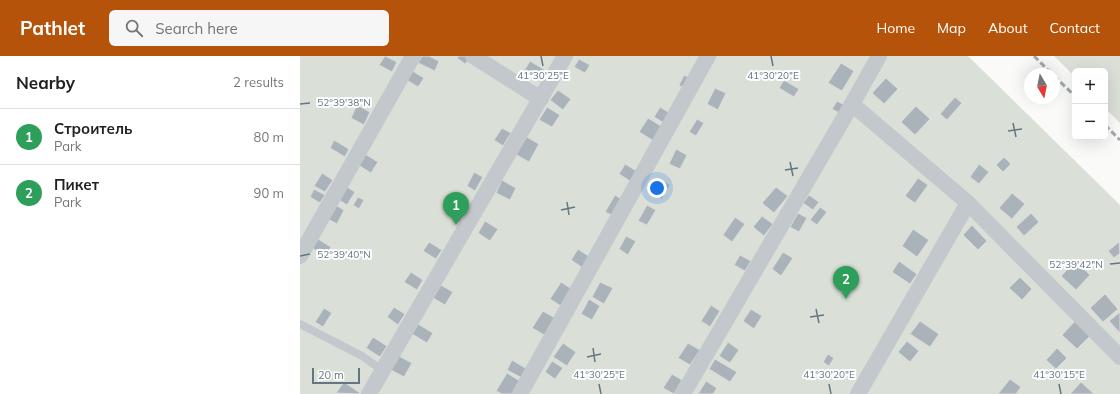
<!DOCTYPE html>
<meta charset="utf-8">
<style>
:root{--surface:#fff;--page:#f6f6f6;--text:#202124;--muted:#757577;--line:#e0e0e0;--accent:#b45309}
body{margin:0;font-family:Mulish,sans-serif;background:var(--page);color:var(--text)}
.controls{position:absolute;right:12px;top:12px;display:grid;overflow:hidden;border-radius:6px;box-shadow:0 4px 16px #0002}
.controls button{width:36px;height:36px;display:grid;place-items:center;padding:0;border:0;border-bottom:1px solid var(--line);background:var(--surface);color:var(--text);font:20px sans-serif}
.compass{position:absolute;left:724px;top:12px;width:36px;height:36px;border-radius:50%;background:var(--surface);box-shadow:0 4px 16px #0002;rotate:170deg}
.scale{position:absolute;left:12px;bottom:10px;width:48px;box-sizing:border-box;padding-left:4px;border:2px solid #657683;border-top:0;font-size:11px;line-height:14px;white-space:nowrap;color:#657683;-webkit-text-stroke:3px #fff;paint-order:stroke}
.you{position:absolute;left:357px;top:132px;width:14px;height:14px;margin:-10px;border:3px solid #fff;border-radius:50%;background:#1a73e8;box-shadow:0 0 0 6px #1a73e833}
.badge{display:grid;place-items:center;width:26px;height:26px;border-radius:50%;background:var(--accent);color:#fff;font-size:13px;font-weight:700}
.pin{position:absolute;translate:-50% -33px;filter:drop-shadow(0 1px 2px #0008)}
.pin::after{content:'';position:absolute;top:21px;width:14px;height:12px;background:inherit;clip-path:polygon(0 0,100% 0,50% 100%)}
.list{margin:0;padding:0;list-style:none}
h2{display:flex;justify-content:space-between;align-items:center;height:52px;margin:0;padding:0 16px;font-size:17px}
h2 small{font-size:13px;font-weight:400;color:var(--muted)}
.list li{display:grid;grid-template-columns:26px 1fr auto;gap:12px;align-items:center;box-sizing:border-box;height:56px;padding:0 16px;border-top:1px solid var(--line)}
.list b{display:block;font-size:15px;white-space:nowrap}
.list p{margin:0;font-size:13px;white-space:nowrap;color:var(--muted)}
.list em{font-size:13px;font-style:normal;color:var(--muted)}
.icon{flex:none;width:22px;height:22px;fill:none;stroke:currentColor;stroke-width:2;stroke-linecap:round;stroke-linejoin:round}
.map{position:relative;flex:none;width:820px;height:338px;overflow:hidden}
header{display:flex;align-items:center;gap:24px;box-sizing:border-box;height:56px;padding:0 20px;background:var(--accent);color:#fff}
header strong{font-size:19px}
nav{display:flex;gap:22px;margin-inline-start:auto;font-size:14px}
.search{width:280px;height:36px;background:var(--page);display:flex;align-items:center;gap:10px;box-sizing:border-box;padding:0 14px;border-radius:6px;color:var(--muted);font-size:15px}
main{display:flex}
aside{flex:1;background:var(--surface)}
.map>svg:first-child{display:block}
.green{fill:#dadfd7}
.building{fill:#aab3b9;stroke:#dcdcda}
.lines{fill:none;stroke-linecap:round;stroke-linejoin:round}
.lane{stroke:#c3c8cc;stroke-width:8}
.street{stroke:#c3c8cc;stroke-width:16}
.rail{stroke:#a2aab0;stroke-width:3;stroke-dasharray:6 3;stroke-linecap:butt}
.ticks{fill:none;stroke:#657683;stroke-width:1.5}
.ticks-label{font-size:10px;text-anchor:middle;fill:#657683;stroke:#fff;stroke-width:4;stroke-linejoin:round;paint-order:stroke}
</style>
<header>
<strong>Pathlet</strong>
<div class="search"><svg class="icon" aria-label="search" viewBox="0 0 24 24"><circle cx="10" cy="10" r="6"/><path d="M15 15l6 6"/></svg>Search here</div>
<nav><a>Home</a><a>Map</a><a>About</a><a>Contact</a></nav>
</header>
<main>
<aside>
<h2>Nearby<small>2 results</small></h2>
<ul class="list">
<li><span class="badge" style="background:#2e9e5b">1</span><div><b>Строитель</b><p>Park</p></div><em>80 m</em></li>
<li><span class="badge" style="background:#2e9e5b">2</span><div><b>Пикет</b><p>Park</p></div><em>90 m</em></li>
</ul>
</aside>
<div class="map">
<svg width="820" height="338" viewBox="0 0 820 338">
<rect width="100%" height="100%" fill="#fafaf8"/>
<!-- green -->
<g class="green">
<polygon points="0,0 407,0 218,338 0,338"/>
<polygon points="408,0 668,0 820,149 820,338 220,338"/>
<polygon points="754,0 820,0 820,67 805,52 805,15 775,15 775,21"/>
</g>
<!-- building -->
<g class="building">
<polygon points="85,0 97,6 92,16 79,9"/>
<polygon points="122,0 129,0 139,5 135,15 118,7"/>
<polygon points="159,0 165,0 169,3 165,8 157,2"/>
<polygon points="279,3 290,9 285,17 274,11"/>
<polygon points="230,5 245,14 239,24 224,15"/>
<polygon points="541,7 554,15 542,35 528,27"/>
<polygon points="111,14 124,22 118,31 105,23"/>
<polygon points="384,19 392,23 386,34 379,29"/>
<polygon points="586,22 598,33 584,48 572,37"/>
<polygon points="484,24 499,33 494,41 479,32"/>
<polygon points="415,32 426,37 418,54 407,48"/>
<polygon points="258,34 271,43 263,54 250,44"/>
<polygon points="655,41 662,47 647,64 640,58"/>
<polygon points="537,45 548,51 543,59 532,53"/>
<polygon points="57,49 70,56 64,69 51,62"/>
<polygon points="616,50 630,63 615,79 601,66"/>
<polygon points="247,51 260,59 252,71 239,64"/>
<polygon points="360,51 370,57 364,67 354,61"/>
<polygon points="348,62 366,73 357,87 339,76"/>
<polygon points="397,63 404,67 396,80 389,76"/>
<polygon points="202,72 211,77 203,90 194,84"/>
<polygon points="225,80 239,88 229,106 215,98"/>
<polygon points="34,84 49,93 45,101 30,92"/>
<polygon points="376,93 387,99 380,113 369,108"/>
<polygon points="65,98 78,106 71,117 58,109"/>
<polygon points="704,101 711,108 703,116 696,109"/>
<polygon points="325,108 340,117 333,127 319,118"/>
<polygon points="679,108 689,116 679,128 670,121"/>
<polygon points="174,116 183,121 175,135 167,130"/>
<polygon points="22,117 33,124 25,136 14,130"/>
<polygon points="360,122 370,129 362,143 351,137"/>
<polygon points="618,122 628,129 615,147 605,140"/>
<polygon points="202,124 216,132 210,144 196,137"/>
<polygon points="47,131 55,136 47,149 39,144"/>
<polygon points="476,131 488,140 474,157 462,147"/>
<polygon points="14,133 25,139 20,147 10,141"/>
<polygon points="712,137 725,148 712,163 699,152"/>
<polygon points="315,139 325,145 316,161 305,156"/>
<polygon points="509,139 519,146 513,154 503,147"/>
<polygon points="58,141 64,144 59,153 53,149"/>
<polygon points="34,148 44,154 37,168 26,162"/>
<polygon points="347,149 356,154 347,169 338,165"/>
<polygon points="153,150 165,158 159,167 148,158"/>
<polygon points="520,151 527,156 517,169 510,164"/>
<polygon points="498,157 507,162 499,176 490,171"/>
<polygon points="731,157 739,166 724,180 716,171"/>
<polygon points="462,160 473,168 464,180 453,171"/>
<polygon points="435,161 445,168 432,186 423,179"/>
<polygon points="185,165 198,173 190,185 178,177"/>
<polygon points="672,169 687,185 678,194 663,179"/>
<polygon points="613,173 629,184 617,201 602,190"/>
<polygon points="326,180 336,185 328,199 319,193"/>
<polygon points="18,183 31,191 26,200 12,192"/>
<polygon points="129,186 142,194 136,203 123,195"/>
<polygon points="819,186 820,197 814,202 808,195"/>
<polygon points="278,193 290,201 283,212 271,204"/>
<polygon points="483,196 493,202 481,220 472,213"/>
<polygon points="440,199 451,205 445,215 434,209"/>
<polygon points="599,205 617,218 610,228 592,216"/>
<polygon points="776,205 790,219 776,234 761,220"/>
<polygon points="111,216 123,224 117,234 104,226"/>
<polygon points="720,221 732,233 722,244 709,232"/>
<polygon points="261,226 275,235 264,252 250,243"/>
<polygon points="300,226 313,232 304,248 292,241"/>
<polygon points="141,229 153,236 145,249 133,242"/>
<polygon points="805,238 818,253 803,266 790,252"/>
<polygon points="289,243 300,250 292,264 281,258"/>
<polygon points="411,249 420,255 410,271 401,265"/>
<polygon points="94,251 105,258 98,269 87,261"/>
<polygon points="24,252 32,257 23,271 15,266"/>
<polygon points="451,253 462,260 454,273 443,265"/>
<polygon points="243,255 257,263 246,280 232,272"/>
<polygon points="820,256 820,277 809,265"/>
<polygon points="620,265 639,278 630,291 610,278"/>
<polygon points="775,265 790,280 777,293 762,279"/>
<polygon points="118,268 133,277 127,287 112,278"/>
<polygon points="73,281 87,290 80,301 66,292"/>
<polygon points="607,285 619,295 610,306 598,296"/>
<polygon points="428,286 439,294 430,307 419,300"/>
<polygon points="263,287 276,296 267,310 253,301"/>
<polygon points="388,287 400,294 390,309 378,302"/>
<polygon points="757,292 767,302 756,313 746,304"/>
<polygon points="528,298 534,302 529,310 523,306"/>
<polygon points="99,300 112,307 104,321 91,314"/>
<polygon points="415,303 437,316 430,326 409,313"/>
<polygon points="212,304 227,313 222,322 207,314"/>
<polygon points="252,305 263,312 255,323 245,316"/>
<polygon points="207,317 220,325 212,338 202,338 196,335"/>
<polygon points="372,318 382,324 374,338 363,332"/>
<polygon points="710,323 721,331 716,338 698,338"/>
<polygon points="406,325 417,332 413,338 398,338"/>
<polygon points="44,326 60,337 59,338 36,337"/>
<polygon points="781,326 794,338 770,338"/>
</g>
<g class="lines">
<!-- lane -->
<polyline class="lane" points="0,268 62,300 82,314"/>
<!-- street -->
<g class="street">
<polyline points="173,0 241,43"/>
<polyline points="552,48 579,0"/>
<polyline points="0,200 113,0"/>
<polyline points="69,338 265,0"/>
<polyline points="220,338 408,0"/>
<polyline points="383,338 552,48 668,147 820,301"/>
<polyline points="558,338 668,147"/>
</g>
<!-- rail -->
<g class="rail">
<polyline points="734,0 752,18"/>
<polyline points="754,20 775,40"/>
<polyline points="805,69 820,84"/>
</g>
</g>
<!-- ticks -->
<path class="ticks" d="M241,0L243,10M471,0L473,10M0,48L10,47M713,67L716,81M708,75L722,73M490,106L493,120M485,114L498,112M267,146L269,159M261,154L275,151M0,200L10,198M810,208L820,207M516,253L519,267M510,261L524,259M293,292L295,306M287,301L301,298M299,328L301,338M529,328L531,338M759,328L761,338"/>
<g class="ticks-label">
<text x="243" y="23">41°30'25"E</text>
<text x="473" y="23">41°30'20"E</text>
<text x="44" y="50">52°39'38"N</text>
<text x="44" y="202">52°39'40"N</text>
<text x="776" y="212">52°39'42"N</text>
<text x="299" y="322">41°30'25"E</text>
<text x="529" y="322">41°30'20"E</text>
<text x="759" y="322">41°30'15"E</text>
</g>
</svg>
<div class="controls">
<button>+</button>
<button>−</button>
</div>
<svg class="compass" viewBox="-18 -18 36 36"><path d="M0-13l5 13h-10z" fill="#e53935"/><path d="M0 13l5-13h-10z" fill="#757577"/></svg>
<div class="scale">20 m</div>
<div class="you"></div>
<div class="pin badge" style="left:156px;top:169px;background:#2e9e5b">1</div>
<div class="pin badge" style="left:546px;top:243px;background:#2e9e5b">2</div>
</div>
</main>
